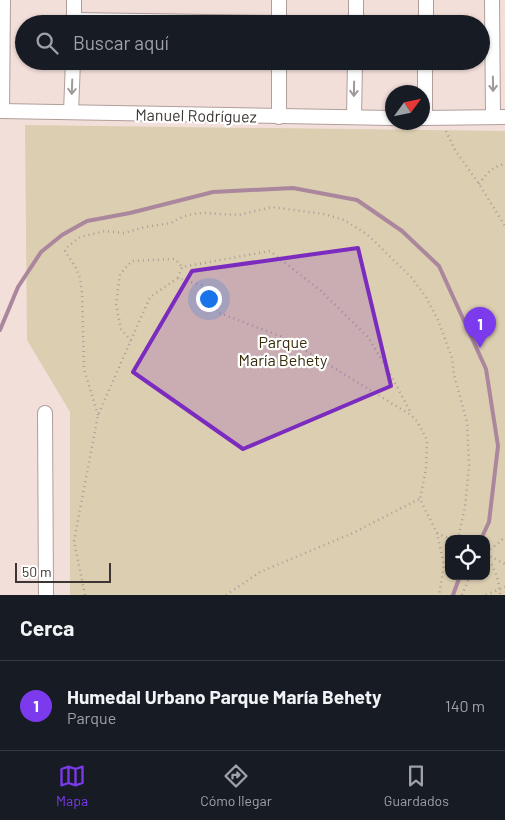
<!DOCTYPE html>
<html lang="es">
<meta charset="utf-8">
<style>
:root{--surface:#171b24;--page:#242831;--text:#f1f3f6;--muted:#9ea1a6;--line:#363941;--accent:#7c3aed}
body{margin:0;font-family:Barlow,sans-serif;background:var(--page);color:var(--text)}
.controls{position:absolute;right:15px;bottom:15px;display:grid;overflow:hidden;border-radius:10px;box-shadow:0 1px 4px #0004}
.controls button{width:45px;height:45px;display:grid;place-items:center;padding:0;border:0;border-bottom:1px solid var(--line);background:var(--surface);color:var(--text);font:25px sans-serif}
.compass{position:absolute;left:385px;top:85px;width:45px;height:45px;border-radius:50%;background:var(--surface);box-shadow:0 1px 4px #0004;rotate:57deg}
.scale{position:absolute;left:15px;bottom:12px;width:96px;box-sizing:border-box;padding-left:5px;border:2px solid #3c3533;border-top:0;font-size:14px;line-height:18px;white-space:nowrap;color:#3c3533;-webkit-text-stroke:4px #fff;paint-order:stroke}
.you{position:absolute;left:208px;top:298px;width:18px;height:18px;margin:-12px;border:4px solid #fff;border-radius:50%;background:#1a73e8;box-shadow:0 0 0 8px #1a73e833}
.badge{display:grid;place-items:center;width:32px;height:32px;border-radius:50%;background:var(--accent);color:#fff;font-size:16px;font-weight:700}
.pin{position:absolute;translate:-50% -41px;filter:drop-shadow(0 1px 2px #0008)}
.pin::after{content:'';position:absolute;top:26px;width:18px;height:15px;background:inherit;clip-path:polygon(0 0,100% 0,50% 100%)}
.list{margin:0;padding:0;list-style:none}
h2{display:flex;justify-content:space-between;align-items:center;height:65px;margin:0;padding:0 20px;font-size:21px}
h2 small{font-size:16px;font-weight:400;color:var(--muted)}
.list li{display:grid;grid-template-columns:32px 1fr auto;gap:15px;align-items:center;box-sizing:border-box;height:90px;padding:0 20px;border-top:1px solid var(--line)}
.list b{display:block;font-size:19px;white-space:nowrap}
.list p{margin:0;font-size:16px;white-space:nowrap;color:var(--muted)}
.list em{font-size:16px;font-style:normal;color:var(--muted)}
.icon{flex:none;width:28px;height:28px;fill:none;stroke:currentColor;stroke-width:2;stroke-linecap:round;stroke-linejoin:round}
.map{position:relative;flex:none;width:505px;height:595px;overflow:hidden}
.search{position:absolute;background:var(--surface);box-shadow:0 1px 4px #0004;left:15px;right:15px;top:15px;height:55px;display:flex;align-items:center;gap:12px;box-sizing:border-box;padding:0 18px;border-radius:28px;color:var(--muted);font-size:19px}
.sheet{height:155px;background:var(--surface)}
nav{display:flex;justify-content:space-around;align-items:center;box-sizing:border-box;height:70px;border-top:1px solid var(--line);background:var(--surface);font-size:14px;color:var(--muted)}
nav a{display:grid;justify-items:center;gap:2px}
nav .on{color:var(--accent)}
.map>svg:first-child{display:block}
.green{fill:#dcceb1;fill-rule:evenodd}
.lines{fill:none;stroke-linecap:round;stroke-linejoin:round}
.stream{stroke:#ab879d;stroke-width:4}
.minor-casing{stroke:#b19e9a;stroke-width:16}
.path{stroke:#ac9d99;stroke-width:2.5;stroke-dasharray:1 4;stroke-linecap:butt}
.minor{stroke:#fff;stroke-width:14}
.oneway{stroke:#9e9a99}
.marked{fill:#7b2cbf;fill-opacity:0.2;stroke:#7b2cbf;stroke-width:4;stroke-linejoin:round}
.labels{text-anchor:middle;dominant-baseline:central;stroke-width:4.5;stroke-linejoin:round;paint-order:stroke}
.street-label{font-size:16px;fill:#3c3533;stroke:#fff}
.park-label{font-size:16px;fill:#392c0c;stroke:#fff}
</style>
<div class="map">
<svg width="505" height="595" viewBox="0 0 505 595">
<rect width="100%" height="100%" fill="#f3dfda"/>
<!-- green -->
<path class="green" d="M25,125L505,131V595H70V412L27,340ZM449,539H486V576H449Z"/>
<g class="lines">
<!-- stream -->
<g class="stream">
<polyline points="0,330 18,287 41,252 62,235 87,221 130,213 213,192 293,188 357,200 402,231 439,266 486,369 498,446 489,522 481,539"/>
<polyline points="453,595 460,576"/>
</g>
<defs>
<g id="minor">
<polyline points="492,0 493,117"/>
<polyline points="74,20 279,23"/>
<polyline points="74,24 74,0"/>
<polyline points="279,24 279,0"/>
<polyline points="356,24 356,0"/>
<polyline points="426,24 426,0"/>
<polyline points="0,111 392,118"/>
<polyline points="2,111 3,0"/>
<polyline points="71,112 73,61"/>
<polyline points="279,117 279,61"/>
<polyline points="354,117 355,61"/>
<polyline points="422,118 505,117"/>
<polyline points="425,118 425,61"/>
<polyline points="45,413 46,595"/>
</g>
</defs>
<!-- minor casing -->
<use href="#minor" class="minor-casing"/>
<!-- path -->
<g class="path">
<polyline points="446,131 455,150 479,184 505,226"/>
<path d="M479,184C486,174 493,166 505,164"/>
<polyline points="178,278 182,267 270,251 321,291 368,337 389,372 411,413"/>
<polyline points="131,341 121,329 116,304 120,274 132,261 175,259 182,267"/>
<polyline points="98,415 84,369 82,293 80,278 76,268 65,251 66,248 80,237 105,231 124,233 145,227 171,223 182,217 192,214 204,213 239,215 272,207 324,214 344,220 368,235 411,277 426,297 438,320 452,358 454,375 467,422 469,465 465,507 458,539"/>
<polyline points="437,533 450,539"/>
<polyline points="486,552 500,542 505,536"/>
<polyline points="486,554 505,564"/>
<path d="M486,556C495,568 499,580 500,595"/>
<polyline points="85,595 74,541 98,415 150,297 178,278 204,286 217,312 285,338 411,415 417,421 427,440 426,469 420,499 437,533 444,565 439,595"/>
<polyline points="226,595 260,572 353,533 419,499"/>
<polyline points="462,595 470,576"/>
<polyline points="486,595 505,587"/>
</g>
<!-- minor -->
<use href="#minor" class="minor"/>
</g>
<!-- one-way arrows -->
<defs><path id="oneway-shaft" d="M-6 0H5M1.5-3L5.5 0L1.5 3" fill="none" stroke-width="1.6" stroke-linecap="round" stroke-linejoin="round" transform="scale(1.25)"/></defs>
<g class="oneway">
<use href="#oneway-shaft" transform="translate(493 84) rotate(89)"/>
<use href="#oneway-shaft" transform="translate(72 87) rotate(92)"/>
<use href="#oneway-shaft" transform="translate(354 89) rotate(91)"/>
</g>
<!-- marked area -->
<path class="marked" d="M358,248L391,386L243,449L133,372L192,271Z"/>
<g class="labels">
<!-- street labels -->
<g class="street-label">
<text transform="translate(196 115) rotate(1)">Manuel Rodríguez</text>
</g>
<!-- park labels -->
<g class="park-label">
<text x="283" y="341">Parque<tspan x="283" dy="18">María Behety</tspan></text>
</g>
</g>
</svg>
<div class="controls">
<button><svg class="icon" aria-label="locate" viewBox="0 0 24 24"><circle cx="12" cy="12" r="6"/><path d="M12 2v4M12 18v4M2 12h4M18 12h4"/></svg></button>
</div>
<svg class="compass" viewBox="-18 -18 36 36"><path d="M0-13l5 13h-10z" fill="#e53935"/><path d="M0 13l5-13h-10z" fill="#9ea1a6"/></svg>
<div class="scale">50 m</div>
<div class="you"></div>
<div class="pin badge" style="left:480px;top:348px">1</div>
<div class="search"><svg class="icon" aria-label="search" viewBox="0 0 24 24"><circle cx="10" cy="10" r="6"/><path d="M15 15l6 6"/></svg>Buscar aquí</div>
</div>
<section class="sheet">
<h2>Cerca<small></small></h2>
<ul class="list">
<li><span class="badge">1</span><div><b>Humedal Urbano Parque María Behety</b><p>Parque</p></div><em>140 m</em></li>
</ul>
</section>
<nav>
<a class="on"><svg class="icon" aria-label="map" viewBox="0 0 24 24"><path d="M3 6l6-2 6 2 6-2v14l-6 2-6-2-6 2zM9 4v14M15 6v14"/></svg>Mapa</a>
<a><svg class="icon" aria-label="directions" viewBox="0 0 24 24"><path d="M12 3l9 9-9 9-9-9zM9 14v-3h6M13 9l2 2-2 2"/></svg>Cómo llegar</a>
<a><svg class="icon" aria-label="saved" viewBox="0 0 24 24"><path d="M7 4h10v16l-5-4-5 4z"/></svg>Guardados</a>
</nav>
